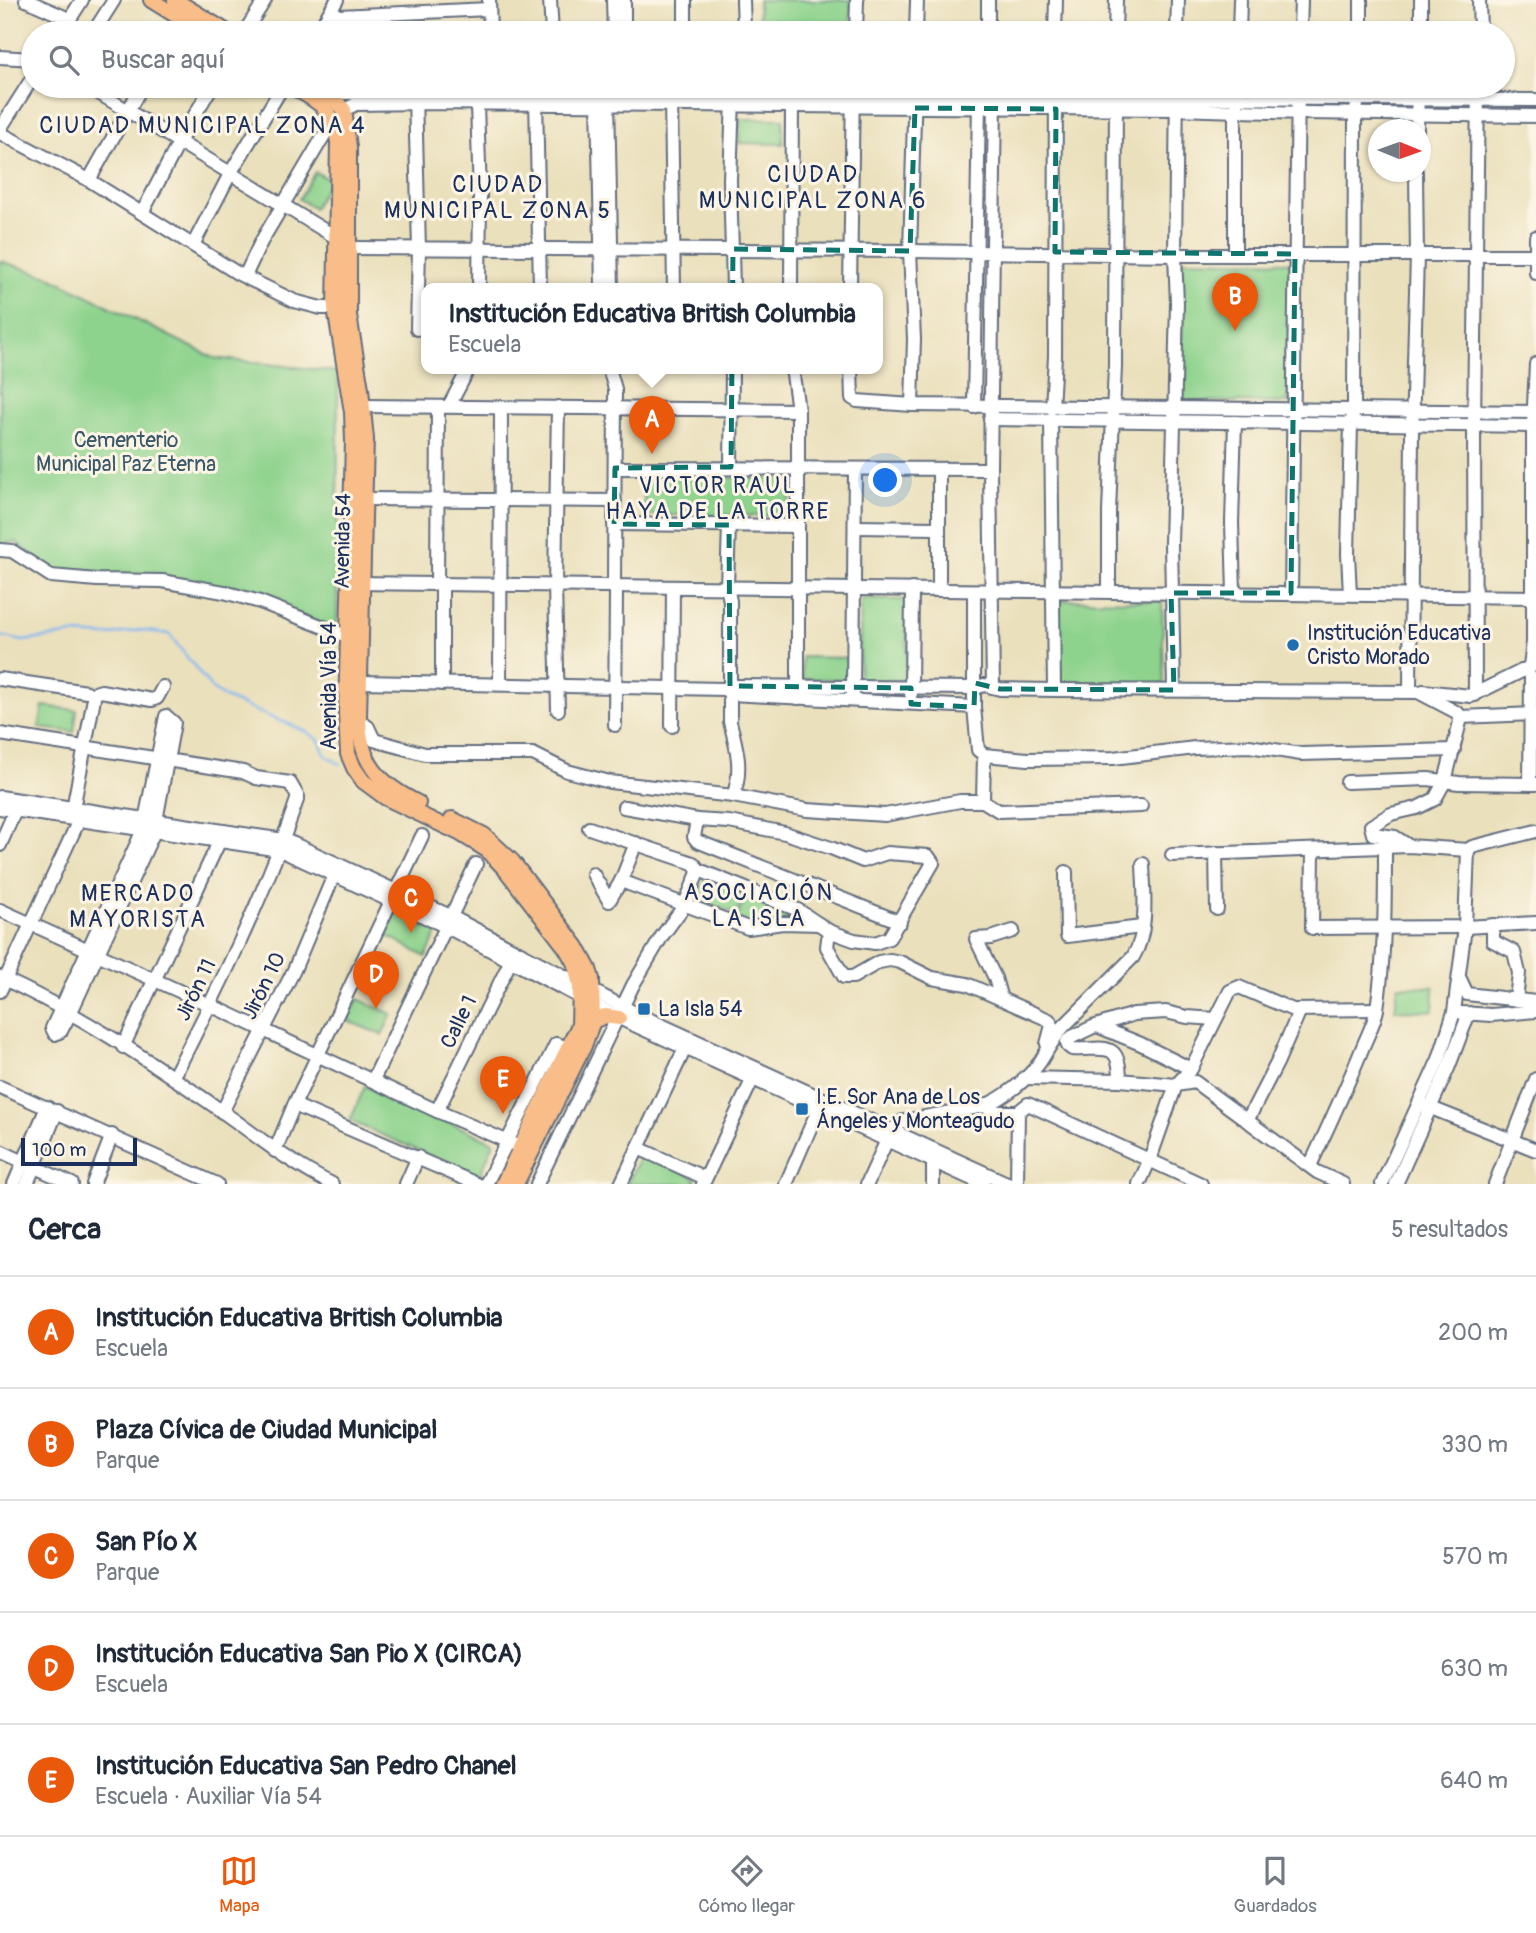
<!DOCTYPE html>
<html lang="es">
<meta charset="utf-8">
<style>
:root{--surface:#fff;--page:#f6f6f7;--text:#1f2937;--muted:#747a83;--line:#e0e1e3;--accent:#ea580c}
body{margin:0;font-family:Pangolin,sans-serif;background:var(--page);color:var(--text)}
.compass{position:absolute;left:1368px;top:119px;width:63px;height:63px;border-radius:50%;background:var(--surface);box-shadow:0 2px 5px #0004;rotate:91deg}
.scale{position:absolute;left:21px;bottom:18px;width:116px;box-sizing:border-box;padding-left:7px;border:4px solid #1b2f5e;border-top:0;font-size:19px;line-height:24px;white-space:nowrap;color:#1b2f5e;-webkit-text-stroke:5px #fcf5e5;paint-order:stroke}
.you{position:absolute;left:886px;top:481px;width:24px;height:24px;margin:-18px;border:5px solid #fff;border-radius:50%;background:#1a73e8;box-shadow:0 0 0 10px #1a73e833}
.badge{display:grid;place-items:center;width:46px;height:46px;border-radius:50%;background:var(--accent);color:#fff;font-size:23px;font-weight:700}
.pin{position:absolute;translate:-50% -58px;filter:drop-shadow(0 2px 4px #0008)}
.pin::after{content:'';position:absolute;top:37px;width:24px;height:21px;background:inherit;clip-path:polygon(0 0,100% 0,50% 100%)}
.popup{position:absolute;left:421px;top:283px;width:462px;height:91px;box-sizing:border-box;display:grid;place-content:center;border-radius:14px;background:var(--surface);filter:drop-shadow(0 2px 5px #0005);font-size:23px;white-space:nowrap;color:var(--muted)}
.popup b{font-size:26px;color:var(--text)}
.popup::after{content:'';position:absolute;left:50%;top:100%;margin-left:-14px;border:14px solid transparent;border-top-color:var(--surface)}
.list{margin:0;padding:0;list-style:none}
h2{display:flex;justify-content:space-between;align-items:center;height:91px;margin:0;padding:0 28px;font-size:30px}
h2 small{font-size:23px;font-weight:400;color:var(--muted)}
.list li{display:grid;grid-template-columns:46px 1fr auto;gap:21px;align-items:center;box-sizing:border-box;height:112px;padding:0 28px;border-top:2px solid var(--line)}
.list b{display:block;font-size:26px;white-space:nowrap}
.list p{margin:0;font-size:23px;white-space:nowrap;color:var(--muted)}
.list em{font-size:23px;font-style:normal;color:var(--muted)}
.icon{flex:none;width:38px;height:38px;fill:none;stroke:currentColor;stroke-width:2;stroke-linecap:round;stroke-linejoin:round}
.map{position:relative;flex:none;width:1536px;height:1184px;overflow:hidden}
.search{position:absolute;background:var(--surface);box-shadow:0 2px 5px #0004;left:21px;right:21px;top:21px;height:77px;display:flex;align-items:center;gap:18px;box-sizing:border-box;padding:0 24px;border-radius:38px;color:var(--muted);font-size:26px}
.sheet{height:651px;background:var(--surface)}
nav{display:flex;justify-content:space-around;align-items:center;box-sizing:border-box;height:98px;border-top:2px solid var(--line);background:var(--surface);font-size:19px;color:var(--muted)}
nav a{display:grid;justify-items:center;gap:4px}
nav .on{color:var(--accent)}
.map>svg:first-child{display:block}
.green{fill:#8ed38d;stroke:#548176;stroke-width:2}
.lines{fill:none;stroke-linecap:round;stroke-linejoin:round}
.stream{stroke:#82b8f1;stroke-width:2.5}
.minor-casing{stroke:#636d7f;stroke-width:16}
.major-casing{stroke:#636d7f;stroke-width:18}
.minor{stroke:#fff;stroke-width:12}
.major{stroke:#f8bd88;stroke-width:14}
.marked{fill:none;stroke:#0f766e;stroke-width:5;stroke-dasharray:14 9;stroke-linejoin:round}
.poi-dot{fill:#1f6fb2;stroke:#fcf5e5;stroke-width:2.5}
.labels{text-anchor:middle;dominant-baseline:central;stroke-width:6;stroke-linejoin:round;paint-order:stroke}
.park-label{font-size:21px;fill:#38586a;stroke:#fcf5e5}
.street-label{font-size:21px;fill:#1b2f5e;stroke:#fcf5e5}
.poi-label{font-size:21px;fill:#1b2f5e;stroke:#fcf5e5;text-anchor:start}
.neighbourhood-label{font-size:23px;letter-spacing:2px;fill:#1b2f5e;stroke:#fcf5e5}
</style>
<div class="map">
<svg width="1536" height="1184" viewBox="0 0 1536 1184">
<rect width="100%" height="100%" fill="#fcf5e5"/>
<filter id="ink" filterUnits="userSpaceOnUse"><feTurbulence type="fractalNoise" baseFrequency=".0143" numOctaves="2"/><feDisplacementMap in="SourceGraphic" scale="14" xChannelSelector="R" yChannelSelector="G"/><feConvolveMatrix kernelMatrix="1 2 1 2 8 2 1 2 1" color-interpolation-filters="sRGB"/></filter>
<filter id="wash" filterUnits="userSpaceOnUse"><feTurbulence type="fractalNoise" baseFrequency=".00686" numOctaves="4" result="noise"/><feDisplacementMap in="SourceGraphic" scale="28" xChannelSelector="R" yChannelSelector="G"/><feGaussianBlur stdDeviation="1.57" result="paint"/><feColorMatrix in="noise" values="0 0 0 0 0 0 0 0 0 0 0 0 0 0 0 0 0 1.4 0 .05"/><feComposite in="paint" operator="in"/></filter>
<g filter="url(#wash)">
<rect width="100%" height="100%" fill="#eae0bc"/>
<!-- green -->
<g class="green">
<polygon points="758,0 851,0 850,33 759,33"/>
<polygon points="740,119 783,119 783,144 739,143"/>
<polygon points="315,172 330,180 314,208 299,199"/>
<polygon points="1182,260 1290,262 1288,403 1182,401"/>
<polygon points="0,261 48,276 214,358 338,372 337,631 256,596 52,572 16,542 0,544"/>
<polygon points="644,477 790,478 790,516 644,515"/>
<polygon points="861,599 908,600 907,680 859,680"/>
<polygon points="1059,600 1162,601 1164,684 1060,682"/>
<polygon points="802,657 847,658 848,679 802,679"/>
<polygon points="43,706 77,710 74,732 39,728"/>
<polygon points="705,879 744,893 736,914 697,899"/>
<polygon points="747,894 797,914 795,920 749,925 737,919"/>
<polygon points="395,912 415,920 422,926 438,931 426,957 385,934"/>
<polygon points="1398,986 1434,987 1433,1011 1395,1010"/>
<polygon points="358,999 392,1014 382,1035 348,1021"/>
<polygon points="365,1086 494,1142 479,1177 350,1121"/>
<polygon points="642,1153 696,1178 693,1184 627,1184"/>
</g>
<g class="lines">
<!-- stream -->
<polyline class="stream" points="0,636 23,641 74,634 106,636 140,630 169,634 212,689 227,699 305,731 319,740 325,755 340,764"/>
</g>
</g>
<g filter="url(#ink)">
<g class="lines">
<defs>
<g id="minor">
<polyline points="26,0 69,19"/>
<polyline points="489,0 490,33"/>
<polyline points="550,0 552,33"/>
<polyline points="613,0 614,33"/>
<polyline points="685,0 685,33"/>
<polyline points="988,0 988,33"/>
<polyline points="1361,0 1361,33"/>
<polyline points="1479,0 1480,33"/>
<polyline points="331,11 338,16 489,9"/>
<polyline points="61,33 82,0"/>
<polyline points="93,33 114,0"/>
<polyline points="173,33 181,19"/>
<polyline points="244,33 265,0"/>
<polyline points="317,33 337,0"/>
<polyline points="624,33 624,0"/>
<polyline points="729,33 744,29 743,0"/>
<polyline points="856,33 857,0"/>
<polyline points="916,33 917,0"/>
<polyline points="1055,33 1056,0"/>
<polyline points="1115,33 1116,0"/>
<polyline points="1177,33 1178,0"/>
<polyline points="1239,33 1240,0"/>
<polyline points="1300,33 1301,0"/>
<polyline points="1421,33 1421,0"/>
<polyline points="0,57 33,59"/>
<polyline points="87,86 337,238"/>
<polyline points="988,86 995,98 990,469 993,687"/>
<polyline points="328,93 1536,100"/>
<polyline points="415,96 419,249 417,329"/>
<polyline points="536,98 540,288"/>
<polyline points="598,99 602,288"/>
<polyline points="608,99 612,288"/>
<polyline points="671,99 674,288"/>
<polyline points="733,99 730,180 733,288"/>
<polyline points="344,110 356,104 423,103 1175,109 1304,113 1536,116"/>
<polyline points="0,129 33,77"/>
<polyline points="1417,130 1418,86"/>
<polyline points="0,133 89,180 237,273 294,301 321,308 335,308"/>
<polyline points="89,180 142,86"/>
<polyline points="142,213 183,135 212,86"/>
<polyline points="1536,237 1536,273"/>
<polyline points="193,245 231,172 283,86"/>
<polyline points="350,248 910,251 1175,255 1536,255"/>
<polyline points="1235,254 1235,110 1238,100 1238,86"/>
<polyline points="245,276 261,242 333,120"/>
<polyline points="479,288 480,196 477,104 484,99"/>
<polyline points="791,288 792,100"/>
<polyline points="850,288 853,86"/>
<polyline points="609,368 615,389 614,586 616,592 615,725"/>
<polyline points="792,368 798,410 798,698"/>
<polyline points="851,368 852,398 857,401 912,405 1536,412"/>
<polyline points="912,405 914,339 910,251 915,86"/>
<polyline points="363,406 798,410"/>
<polyline points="449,406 469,368"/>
<polyline points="974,407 979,101"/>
<polyline points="1052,408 1055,356 1056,86"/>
<polyline points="990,419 1536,426"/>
<polyline points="1051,419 1054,690"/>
<polyline points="731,467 732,368"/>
<polyline points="615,468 990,469"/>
<polyline points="365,499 615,501"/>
<polyline points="614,524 797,526"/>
<path d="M729,525L727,587L730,601V722C737,748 743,771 733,796"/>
<polyline points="855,527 938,528"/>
<polyline points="0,550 12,551 51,576 97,580 162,581 224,592 260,602 349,637"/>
<polyline points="354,583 1536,597"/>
<polyline points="437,585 438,407"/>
<polyline points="442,585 442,684"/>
<polyline points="939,590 939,470"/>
<polyline points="974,591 974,707 978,750 984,755 983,801"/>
<polyline points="1109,591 1109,512 1115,366 1116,86"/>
<polyline points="1234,593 1232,523 1235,422"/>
<polyline points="1291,593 1298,86"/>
<polyline points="1350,594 1348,554 1351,424 1354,411 1355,121 1359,86"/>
<polyline points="1530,666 1533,642 1533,426 1536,364"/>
<polyline points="0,679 87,692"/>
<polyline points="360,682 725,689 729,693"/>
<polyline points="500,684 501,407"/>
<polyline points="725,689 730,686 975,688 984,685 1000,689 1054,690 1418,692 1458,713 1460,722 1445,781 1435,799 1417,808 1391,814 1371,826 1373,834 1395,837 1409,846"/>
<polyline points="1174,690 1171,544 1177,303 1175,255 1177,86"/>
<polyline points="1410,691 1412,433 1417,256 1416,172"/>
<polyline points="1423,691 1471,696 1536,664"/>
<polyline points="853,693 855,469"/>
<polyline points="730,694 974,707"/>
<polyline points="911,694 912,589"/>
<polyline points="1475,695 1474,425 1478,86"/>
<polyline points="558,710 555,586 558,407"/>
<polygon points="166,716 174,723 154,832 71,1012 61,1031 55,1034 52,1028 143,830"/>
<polyline points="1460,717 1536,714"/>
<polyline points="359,721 368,727 374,740 425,754 533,754 567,771 610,782 733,796 807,810 885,815 960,801 983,801 999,811 1141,806"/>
<polyline points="672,726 673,587"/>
<path d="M0,734L243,772L256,778L290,783L298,797C265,895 220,986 173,1078"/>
<polyline points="984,755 1028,759 1113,758 1195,748 1249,746 1301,754 1454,750"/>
<polyline points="1347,782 1428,779 1459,783 1536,784"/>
<polyline points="1530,784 1531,677"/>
<polyline points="0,797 284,840 294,844 450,916 635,1013 1009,1184"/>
<polyline points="0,808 280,850 445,926 619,1018 983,1184"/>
<polyline points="73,809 95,693 101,691 152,700 157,698 163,687"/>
<polyline points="697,820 694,837 697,841 900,922"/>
<polyline points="589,828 693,863 699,870 798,910 829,931 854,940 875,943 889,938 933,863 928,856 887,853 863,861 831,848 785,833 729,822 697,820 624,807"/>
<polyline points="0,845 18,804"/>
<polyline points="1313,851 1312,928 1465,927 1536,923"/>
<polyline points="1216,853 1217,909"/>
<polyline points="1172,855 1409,846 1468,850 1472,847 1536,831"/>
<polyline points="1066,872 1067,936 1142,927"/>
<polyline points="593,874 609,901 621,881 636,843"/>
<polyline points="621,881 748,928 783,923 819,924"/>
<polyline points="0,910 210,1005 437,1111 520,1147"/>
<polyline points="1493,925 1493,941 1514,952 1519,973 1516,1000"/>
<polyline points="829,931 827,947 844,977 853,977 879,962 890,960 900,962 932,978 967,984 1049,1020 1052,1025 1047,1044"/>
<path d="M0,977C78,1013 150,1061 220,1110C257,1136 291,1164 332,1184"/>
<polyline points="1460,979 1467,994 1536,1002"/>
<polyline points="0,991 79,820"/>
<polyline points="1001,999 995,978 976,939 991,938 1013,931"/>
<polyline points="1462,1013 1491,1015 1536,1011"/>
<polyline points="1097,1026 1141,1044 1191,1069"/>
<polyline points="123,1047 219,842"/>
<polyline points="1024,1078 1120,1080 1176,1085 1195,1082 1317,1172 1343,1184"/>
<polyline points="373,1080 476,864"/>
<path d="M1120,1080C1120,1038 1102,1051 1072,1049L1068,1046L1067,1042L1072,1037L1093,1027L1134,1014L1166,1012L1187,1017L1215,1019"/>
<polyline points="0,1087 217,1184"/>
<polyline points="294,1105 477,1184"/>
<polyline points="984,1106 996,1112 1018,1112 1028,1104 1201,1184"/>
<polyline points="1426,1106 1536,1150"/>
<polyline points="437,1111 513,956"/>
<polyline points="222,1112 294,970 337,868"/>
<polyline points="1247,1121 1277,1063 1300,1010"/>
<polyline points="638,1148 705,1178"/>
<polyline points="0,1151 72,1184"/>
<polyline points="275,1151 294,1105 422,836"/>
<path d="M1310,1166C1328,1127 1346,1089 1362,1049C1367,1036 1375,1022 1377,1009C1385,956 1385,902 1385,849"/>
<polyline points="14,1184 47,1107"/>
<polyline points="27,1184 57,1111"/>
<polyline points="93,1184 112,1135"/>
<polyline points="406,1184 418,1157"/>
<polyline points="486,1184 556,1044 569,1048"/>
<polyline points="537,1184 633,985 662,936 684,906 699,870"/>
<polyline points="621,1184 688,1042"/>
<polyline points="703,1184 755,1074"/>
<polyline points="786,1184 821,1103"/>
<path d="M867,1184L891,1131L903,1121L984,1106C1004,1098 1027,1080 1040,1062C1048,1050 1054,1037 1064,1026L1133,957C1149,931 1144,893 1143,864"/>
<polyline points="933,1184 933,1156"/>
<polyline points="1017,1184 1018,1112"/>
<polyline points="1139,1184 1150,1159 1176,1085 1191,1069 1230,991 1239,987 1293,1010 1377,1009"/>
<polyline points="1382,1184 1439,1059 1454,1012 1465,927 1468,850"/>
<polyline points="1396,1184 1449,1066 1469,1013"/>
<polyline points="1495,1184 1536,1079"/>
</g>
<g id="major">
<polyline points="151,0 204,33"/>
<polyline points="175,0 229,33"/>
<path d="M290,86C318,101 333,108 338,142L335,308L352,412L353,441L346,714L348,754L354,768L363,781L386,798L461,834L487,850L505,869L566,948L575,964L580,986L579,1025L503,1184"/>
<path d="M316,86L328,93L344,110L349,147V315L361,389L366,439L359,716C359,762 378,783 418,803"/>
<polyline points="452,819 484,835 512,861 577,947 589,969 592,979 593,1021 584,1046 516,1184"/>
<polyline points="593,1021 605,1016 619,1018"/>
</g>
</defs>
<!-- minor casing -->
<use href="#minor" class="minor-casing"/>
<!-- major casing -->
<use href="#major" class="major-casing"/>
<!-- minor -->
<use href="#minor" class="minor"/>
<!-- major -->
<use href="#major" class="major"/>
</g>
</g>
<!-- marked area -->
<path class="marked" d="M915,108L1056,109L1055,252L1295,254L1291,593H1171L1174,690L1000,689L975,683L974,707L911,704V688L730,686L729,525L614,524L615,468L731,467L733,249L910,251Z"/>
<!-- markers -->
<g class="poi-dot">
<circle cx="1293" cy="645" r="7"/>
<rect x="637" y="1002" width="14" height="14" rx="3.5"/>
<rect x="795" y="1102" width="14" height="14" rx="3.5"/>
</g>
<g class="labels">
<!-- park labels -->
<g class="park-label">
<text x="126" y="440">Cementerio<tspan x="126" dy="24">Municipal Paz Eterna</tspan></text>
</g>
<!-- street labels -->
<g class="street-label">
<text transform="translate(343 541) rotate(-89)">Avenida 54</text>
<text transform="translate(329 686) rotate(-90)">Avenida Vía 54</text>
<text transform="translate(264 986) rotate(-64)">Jirón 10</text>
<text transform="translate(196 990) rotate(-64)">Jirón 11</text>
<text transform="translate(459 1022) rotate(-64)">Calle 1</text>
</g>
<!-- poi labels -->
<g class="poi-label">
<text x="1307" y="633">Institución Educativa<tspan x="1307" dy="24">Cristo Morado</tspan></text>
<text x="658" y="1009">La Isla 54</text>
<text x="816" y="1097">I.E. Sor Ana de Los<tspan x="816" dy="24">Ángeles y Monteagudo</tspan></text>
</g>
<!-- neighbourhood labels -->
<g class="neighbourhood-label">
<text x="203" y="125">CIUDAD MUNICIPAL ZONA 4</text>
<text x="813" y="174">CIUDAD<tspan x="813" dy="26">MUNICIPAL ZONA 6</tspan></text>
<text x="498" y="184">CIUDAD<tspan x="498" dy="26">MUNICIPAL ZONA 5</tspan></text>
<text x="718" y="485">VICTOR RAUL<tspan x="718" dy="26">HAYA DE LA TORRE</tspan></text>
<text x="759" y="892">ASOCIACIÓN<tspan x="759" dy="26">LA ISLA</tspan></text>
<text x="138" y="893">MERCADO<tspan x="138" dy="26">MAYORISTA</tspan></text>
</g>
</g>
</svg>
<svg class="compass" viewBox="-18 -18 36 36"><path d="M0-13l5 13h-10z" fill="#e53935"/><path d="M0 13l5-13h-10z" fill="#747a83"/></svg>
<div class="scale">100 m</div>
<div class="you"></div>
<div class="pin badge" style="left:652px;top:454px">A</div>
<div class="popup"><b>Institución Educativa British Columbia</b>Escuela</div>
<div class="pin badge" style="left:1235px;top:331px">B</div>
<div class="pin badge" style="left:411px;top:933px">C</div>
<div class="pin badge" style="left:376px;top:1009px">D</div>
<div class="pin badge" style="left:503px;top:1114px">E</div>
<div class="search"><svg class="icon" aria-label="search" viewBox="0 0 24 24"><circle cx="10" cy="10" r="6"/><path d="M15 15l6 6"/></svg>Buscar aquí</div>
</div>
<section class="sheet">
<h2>Cerca<small>5 resultados</small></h2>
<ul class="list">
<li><span class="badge">A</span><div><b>Institución Educativa British Columbia</b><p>Escuela</p></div><em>200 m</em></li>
<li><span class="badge">B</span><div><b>Plaza Cívica de Ciudad Municipal</b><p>Parque</p></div><em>330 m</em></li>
<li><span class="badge">C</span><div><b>San Pío X</b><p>Parque</p></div><em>570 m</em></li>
<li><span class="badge">D</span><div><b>Institución Educativa San Pio X (CIRCA)</b><p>Escuela</p></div><em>630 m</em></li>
<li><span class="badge">E</span><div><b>Institución Educativa San Pedro Chanel</b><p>Escuela · Auxiliar Vía 54</p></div><em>640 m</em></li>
</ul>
</section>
<nav>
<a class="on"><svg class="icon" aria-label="map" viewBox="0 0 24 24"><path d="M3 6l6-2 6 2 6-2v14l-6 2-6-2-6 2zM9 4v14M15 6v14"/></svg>Mapa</a>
<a><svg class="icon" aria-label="directions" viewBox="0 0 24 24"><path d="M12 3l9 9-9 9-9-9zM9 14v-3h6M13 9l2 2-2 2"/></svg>Cómo llegar</a>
<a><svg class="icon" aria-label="saved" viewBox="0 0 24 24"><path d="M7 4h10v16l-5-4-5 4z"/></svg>Guardados</a>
</nav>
